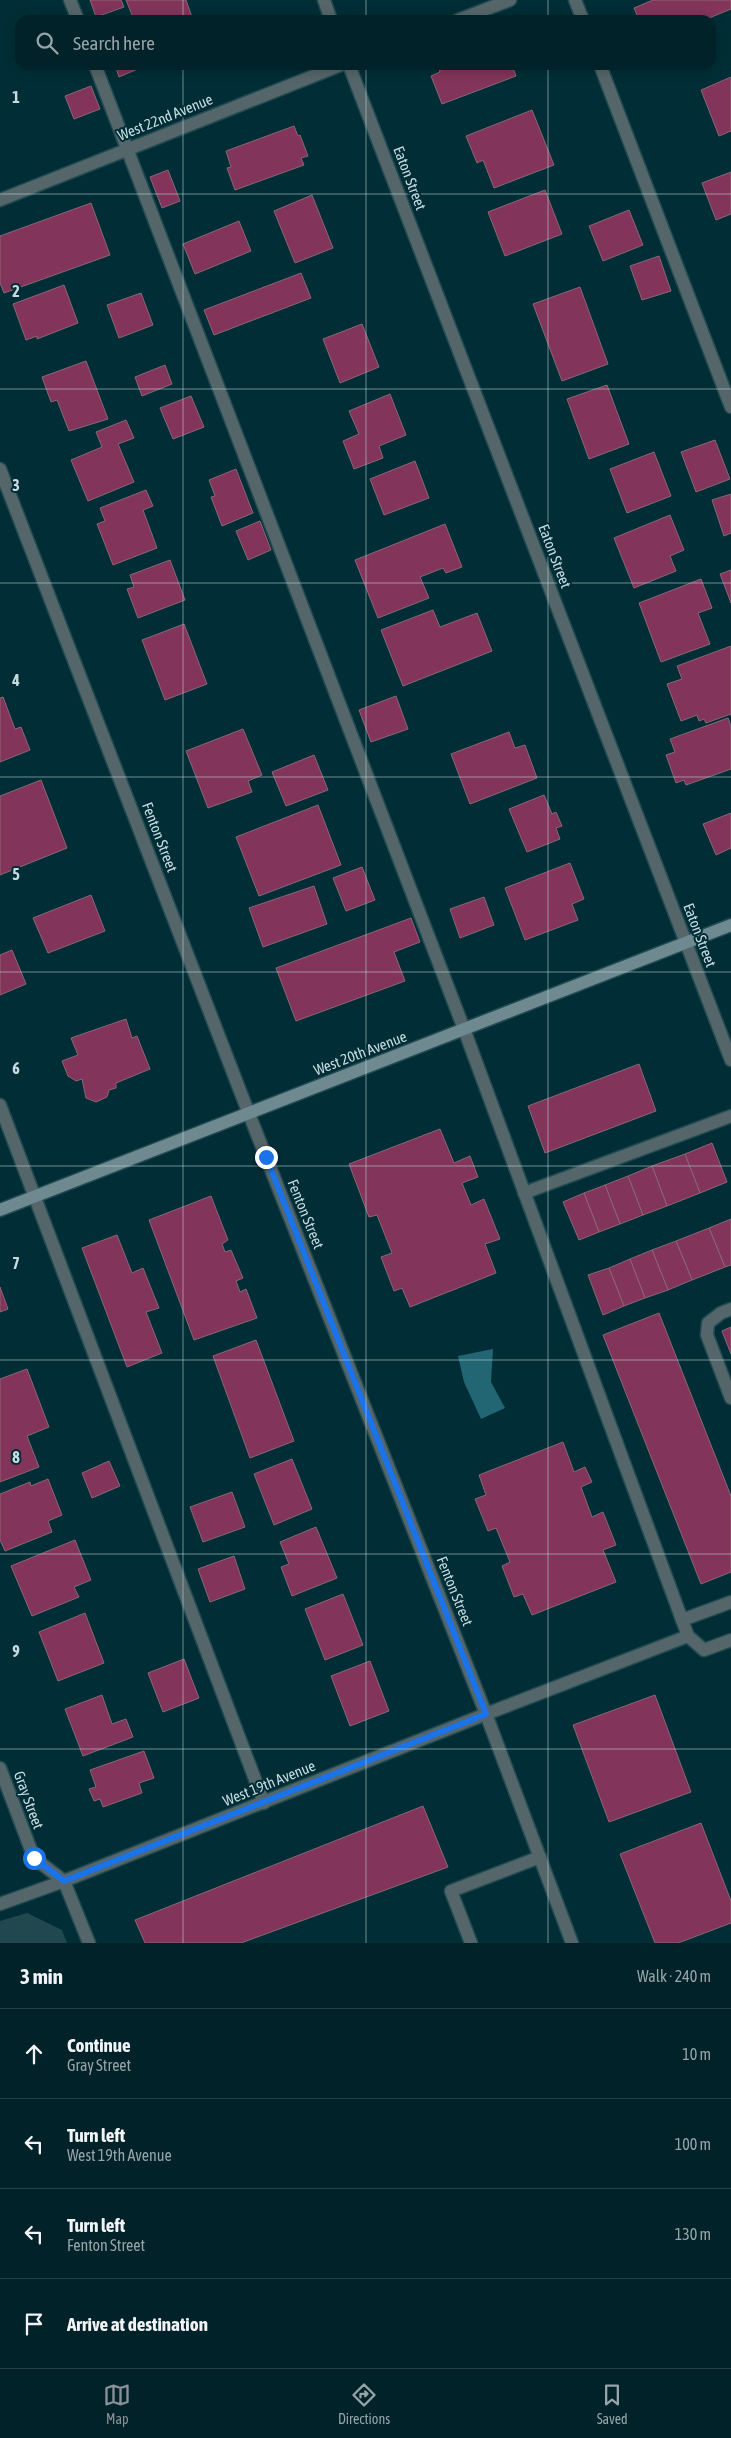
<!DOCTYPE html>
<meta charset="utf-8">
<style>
:root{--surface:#012228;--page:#0b2a30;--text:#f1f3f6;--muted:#96a4a8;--line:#233f45;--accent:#8c9099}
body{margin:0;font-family:"Asap Condensed",sans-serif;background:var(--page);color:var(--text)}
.stop{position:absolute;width:15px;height:15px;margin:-11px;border:4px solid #1a73e8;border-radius:50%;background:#fff}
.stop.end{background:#1a73e8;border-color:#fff;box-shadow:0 1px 5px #0008}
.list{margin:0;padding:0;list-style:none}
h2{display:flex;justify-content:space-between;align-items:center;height:65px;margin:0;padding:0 20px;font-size:21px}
h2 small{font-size:16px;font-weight:400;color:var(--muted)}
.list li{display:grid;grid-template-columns:32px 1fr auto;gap:15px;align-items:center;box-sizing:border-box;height:90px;padding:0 20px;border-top:1px solid var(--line)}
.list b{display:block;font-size:19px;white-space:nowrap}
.list p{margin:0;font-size:16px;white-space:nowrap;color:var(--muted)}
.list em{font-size:16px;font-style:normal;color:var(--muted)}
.icon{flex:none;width:28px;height:28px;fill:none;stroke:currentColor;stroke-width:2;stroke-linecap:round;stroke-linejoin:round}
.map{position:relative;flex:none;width:731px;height:1943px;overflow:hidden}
.search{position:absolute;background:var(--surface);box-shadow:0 2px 12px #0003;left:15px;right:15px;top:15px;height:55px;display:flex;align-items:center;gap:12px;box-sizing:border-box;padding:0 18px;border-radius:15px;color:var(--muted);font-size:19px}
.sheet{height:425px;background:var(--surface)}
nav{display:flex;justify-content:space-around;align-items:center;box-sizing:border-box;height:70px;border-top:1px solid var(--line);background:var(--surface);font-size:14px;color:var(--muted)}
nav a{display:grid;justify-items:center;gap:2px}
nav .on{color:var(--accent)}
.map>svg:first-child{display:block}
.green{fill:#21474f}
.water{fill:#226673}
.building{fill:#83345a;stroke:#896775}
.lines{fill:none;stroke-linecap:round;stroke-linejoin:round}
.lane-casing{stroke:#214a51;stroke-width:15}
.street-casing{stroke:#214a51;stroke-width:15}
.secondary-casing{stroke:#214a51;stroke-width:15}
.lane{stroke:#55666a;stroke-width:12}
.street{stroke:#55666a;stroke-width:12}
.secondary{stroke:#6e8990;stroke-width:12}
.route{stroke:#1a73e8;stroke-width:6}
.grid{fill:none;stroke:#c6dbe0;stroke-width:1;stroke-opacity:0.55}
.labels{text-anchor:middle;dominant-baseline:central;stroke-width:4;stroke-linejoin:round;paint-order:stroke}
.street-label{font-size:15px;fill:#c6dbe0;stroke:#012e36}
.grid-label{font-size:16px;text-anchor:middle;font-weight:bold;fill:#c6dbe0;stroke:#012e36;stroke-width:4;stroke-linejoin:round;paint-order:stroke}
</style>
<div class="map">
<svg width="731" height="1943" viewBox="0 0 731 1943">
<rect width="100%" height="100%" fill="#012e36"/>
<!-- green -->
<polygon class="green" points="27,1913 62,1930 67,1943 0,1943 0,1921"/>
<!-- water -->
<polygon class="water" points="493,1349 491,1382 505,1408 481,1419 464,1382 458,1356"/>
<!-- building -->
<g class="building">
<polygon points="90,0 121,0 124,7 96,17"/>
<polygon points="126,0 186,0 193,20 134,20"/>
<polygon points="653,0 731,0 731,9 704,20 639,20 634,8"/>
<polygon points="115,65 147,65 119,77"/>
<polygon points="447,65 512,65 516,76 442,104 431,76 440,72 439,68"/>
<polygon points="731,77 731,131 719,136 701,90"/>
<polygon points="91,86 100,109 74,119 65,96"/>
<polygon points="532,110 554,165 494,188 483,160 477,163 466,136"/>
<polygon points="294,126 298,136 300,135 308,156 301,158 304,165 235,190 227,168 231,167 226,151"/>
<polygon points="168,170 180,201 162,208 150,177"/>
<polygon points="731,172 731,214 716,220 702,183"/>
<polygon points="545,190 562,234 505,256 488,212"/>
<polygon points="312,195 333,248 295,263 274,211"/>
<polygon points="91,203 110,255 4,293 0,283 0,236"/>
<polygon points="629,210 643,245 603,261 589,226"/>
<polygon points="239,221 251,251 195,274 183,244"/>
<polygon points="659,256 671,291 642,300 630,266"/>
<polygon points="301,273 311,298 214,335 204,310"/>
<polygon points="64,285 78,323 37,339 37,336 26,340 13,304"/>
<polygon points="580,287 608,364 562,381 533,304"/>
<polygon points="141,293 153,325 119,338 107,305"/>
<polygon points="362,324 379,367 340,383 323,339"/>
<polygon points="86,361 108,419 69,431 57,400 51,402 42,377"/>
<polygon points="165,365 172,384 142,396 135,377"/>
<polygon points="607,385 629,444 589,459 567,399"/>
<polygon points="390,394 406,435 379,446 383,458 354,469 343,441 359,434 349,411"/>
<polygon points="191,396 204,427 173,439 160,408"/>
<polygon points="126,420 134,438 118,444 134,482 88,501 71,460 102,447 96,432"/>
<polygon points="715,440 730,479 696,492 681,452"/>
<polygon points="654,452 671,496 627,513 610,469"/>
<polygon points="415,461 429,498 384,515 370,479"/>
<polygon points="236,469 253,513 222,526 211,497 215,496 209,480"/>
<polygon points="146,490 153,506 143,510 157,548 113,565 97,524 105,521 100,508"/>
<polygon points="731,494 731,533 724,536 712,500"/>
<polygon points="670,515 684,550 670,556 676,571 634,588 614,538"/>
<polygon points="260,521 271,550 248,560 236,531"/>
<polygon points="445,524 462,567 446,573 443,568 420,577 429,598 378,618 355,560"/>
<polygon points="170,560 185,600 138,618 127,589 134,587 130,575"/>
<polygon points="731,570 731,603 720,574"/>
<polygon points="701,579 712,608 698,613 710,644 661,662 639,603"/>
<polygon points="433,610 440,627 477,613 492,651 403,686 381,630"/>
<polygon points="184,624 207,684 165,700 142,640"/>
<polygon points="731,646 731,714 706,723 704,719 699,721 697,715 681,721 667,684 682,679 677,666"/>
<polygon points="396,696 408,729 371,742 359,710"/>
<polygon points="3,697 15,729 21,727 30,750 0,762 0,698"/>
<polygon points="728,718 731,726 731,769 686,785 684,780 676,783 666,755 675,752 670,739"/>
<polygon points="243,729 262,775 248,781 252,792 208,808 186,751"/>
<polygon points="509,732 515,748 525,745 537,778 470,804 451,754"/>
<polygon points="314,755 328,790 286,806 272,772"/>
<polygon points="41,780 67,848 0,875 0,796"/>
<polygon points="544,795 552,814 556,812 562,826 556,828 560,839 527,852 509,809"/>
<polygon points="318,805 341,865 259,896 236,837"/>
<polygon points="731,813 731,848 716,855 703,824"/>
<polygon points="570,863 584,899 572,904 578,920 525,940 505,888"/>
<polygon points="362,867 375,900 346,911 333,878"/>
<polygon points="314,886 327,924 263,947 249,908"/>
<polygon points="91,895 105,931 48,953 33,918"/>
<polygon points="484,897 494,925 460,938 450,909"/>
<polygon points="411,918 420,942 394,952 405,981 296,1021 276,968"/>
<polygon points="12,950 26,984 0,995 0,955"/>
<polygon points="126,1019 132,1038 137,1036 150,1069 116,1083 116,1088 109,1090 107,1097 96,1102 86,1098 82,1079 76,1081 68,1076 62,1061 78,1055 71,1038"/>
<polygon points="639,1064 656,1111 545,1153 528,1106"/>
<polygon points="440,1129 454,1163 470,1156 478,1177 462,1183 471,1205 484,1199 500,1239 485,1244 496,1273 410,1307 402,1288 394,1291 381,1257 392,1253 377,1215 369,1217 349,1164"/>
<polygon points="712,1143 727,1182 700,1193 685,1154"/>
<polygon points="685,1154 700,1193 667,1206 652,1166"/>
<polygon points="652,1166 667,1206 643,1215 628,1176"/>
<polygon points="628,1176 643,1215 620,1224 605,1185"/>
<polygon points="605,1185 620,1224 599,1232 584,1193"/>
<polygon points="584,1193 599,1232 579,1240 563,1202"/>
<polygon points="211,1196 228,1240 222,1244 225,1252 231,1250 243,1278 236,1281 240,1292 246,1289 257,1318 194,1340 149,1220"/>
<polygon points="731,1219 731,1265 725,1267 709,1228"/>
<polygon points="709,1228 725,1267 692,1280 676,1241"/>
<polygon points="117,1235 132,1273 143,1268 159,1308 146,1312 162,1353 127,1367 82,1248"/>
<polygon points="676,1241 692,1280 668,1290 652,1250"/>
<polygon points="652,1250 668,1290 645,1298 630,1259"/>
<polygon points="630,1259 645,1298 624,1306 609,1268"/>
<polygon points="609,1268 624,1306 603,1315 588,1275"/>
<polygon points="0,1287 8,1309 0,1312"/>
<polygon points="659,1313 731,1496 731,1572 701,1584 603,1335"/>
<polygon points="731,1327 731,1354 722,1331"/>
<polygon points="256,1340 294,1441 250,1458 213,1356"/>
<polygon points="27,1369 49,1427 27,1436 39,1467 0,1482 0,1379"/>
<polygon points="563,1442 574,1472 585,1467 592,1482 581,1487 592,1517 603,1512 616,1545 603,1550 616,1582 532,1615 523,1594 514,1597 502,1566 510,1562 496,1528 488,1531 475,1499 486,1495 479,1475"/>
<polygon points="292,1459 312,1509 274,1525 254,1474"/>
<polygon points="109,1461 120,1486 92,1498 82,1473"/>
<polygon points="48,1479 62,1515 48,1521 52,1532 5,1551 0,1540 0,1494 30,1482 31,1486"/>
<polygon points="232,1492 245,1527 203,1542 190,1507"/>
<polygon points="316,1527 337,1578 292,1596 281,1567 289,1564 280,1542"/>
<polygon points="75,1540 91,1580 74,1587 79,1597 32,1616 11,1566"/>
<polygon points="234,1556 245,1589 210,1602 198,1569"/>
<polygon points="343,1594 363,1645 325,1660 305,1609"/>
<polygon points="85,1613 104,1663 58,1681 39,1632"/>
<polygon points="184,1659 199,1698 163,1712 148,1673"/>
<polygon points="370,1661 389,1711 350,1726 331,1676"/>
<polygon points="102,1695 112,1724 126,1719 133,1737 83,1756 65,1709"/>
<polygon points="655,1695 691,1792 609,1822 573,1725"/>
<polygon points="144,1751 154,1778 139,1783 142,1793 103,1807 100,1799 94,1801 89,1789 96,1787 90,1770"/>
<polygon points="423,1806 448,1867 241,1943 145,1943 135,1920"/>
<polygon points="701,1823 731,1901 731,1923 678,1943 655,1943 620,1854"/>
</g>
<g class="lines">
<defs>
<g id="lane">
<polyline points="70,0 78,20"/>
<polyline points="575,0 583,20"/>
<polyline points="95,65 464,1029 688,1636"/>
<polyline points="600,65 731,407"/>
<polyline points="0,1105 264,1803"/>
<polyline points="524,1193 731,1116"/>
<polyline points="731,1309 721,1313 708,1323 707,1335 731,1398"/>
<polyline points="682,1620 731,1602"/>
<polyline points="486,1714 688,1636 704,1650 731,1640"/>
<polyline points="0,1904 64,1881"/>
<polyline points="471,1943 451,1891 540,1857"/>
</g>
<g id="street">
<polyline points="324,0 331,20"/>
<polyline points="458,20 510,0"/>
<polyline points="349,65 731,1060"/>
<polyline points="0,200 341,65"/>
<polyline points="0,469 249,1114 486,1714 572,1943"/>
<polyline points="0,1768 34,1858 64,1881 89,1943"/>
<polyline points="64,1881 486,1714"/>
</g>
<polyline id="secondary" points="0,1210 731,925"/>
</defs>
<!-- lane casing -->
<use href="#lane" class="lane-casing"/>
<!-- street casing -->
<use href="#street" class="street-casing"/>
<!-- secondary casing -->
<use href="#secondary" class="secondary-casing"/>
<!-- lane -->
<use href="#lane" class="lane"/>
<!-- street -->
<use href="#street" class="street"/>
<!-- secondary -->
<use href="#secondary" class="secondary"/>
</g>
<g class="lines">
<!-- route -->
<polyline class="route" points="34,1858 64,1881 486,1714 266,1157"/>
</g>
<!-- grid -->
<path class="grid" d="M183,0V20M366,0V20M548,0V20M183,65V1943M366,65V1943M548,65V1943M0,194H731M0,389H731M0,583H731M0,777H731M0,972H731M0,1166H731M0,1360H731M0,1554H731M0,1749H731"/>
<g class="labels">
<!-- street labels -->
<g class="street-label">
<text transform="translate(165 117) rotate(-22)">West 22nd Avenue</text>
<text transform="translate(410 178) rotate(69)">Eaton Street</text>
<text transform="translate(555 556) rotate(69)">Eaton Street</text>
<text transform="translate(160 837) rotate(69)">Fenton Street</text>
<text transform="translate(700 935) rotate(69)">Eaton Street</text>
<text transform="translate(360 1053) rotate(-21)">West 20th Avenue</text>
<text transform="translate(306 1214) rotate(68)">Fenton Street</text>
<text transform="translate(455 1591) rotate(68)">Fenton Street</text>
<text transform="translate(269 1783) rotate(-22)">West 19th Avenue</text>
<text transform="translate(29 1800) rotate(70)">Gray Street</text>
</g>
</g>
<g class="grid-label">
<text x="16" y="103">1</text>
<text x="16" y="297">2</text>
<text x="16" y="491">3</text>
<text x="16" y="686">4</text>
<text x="16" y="880">5</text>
<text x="16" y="1074">6</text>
<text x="16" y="1269">7</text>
<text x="16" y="1463">8</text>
<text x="16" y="1657">9</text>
</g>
</svg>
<div class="stop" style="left:34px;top:1858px"></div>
<div class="stop end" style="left:266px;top:1157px"></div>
<div class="search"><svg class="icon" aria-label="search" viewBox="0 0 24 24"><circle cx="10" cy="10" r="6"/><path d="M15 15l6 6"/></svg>Search here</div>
</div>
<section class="sheet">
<h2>3 min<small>Walk · 240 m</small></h2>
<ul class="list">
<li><svg class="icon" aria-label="ahead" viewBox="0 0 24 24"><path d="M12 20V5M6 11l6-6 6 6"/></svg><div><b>Continue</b><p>Gray Street</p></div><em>10 m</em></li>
<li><svg class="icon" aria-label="left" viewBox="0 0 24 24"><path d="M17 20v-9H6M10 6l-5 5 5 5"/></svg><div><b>Turn left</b><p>West 19th Avenue</p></div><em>100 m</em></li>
<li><svg class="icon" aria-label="left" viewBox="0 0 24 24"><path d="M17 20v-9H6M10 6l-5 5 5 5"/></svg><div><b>Turn left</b><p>Fenton Street</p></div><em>130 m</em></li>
<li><svg class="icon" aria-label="arrive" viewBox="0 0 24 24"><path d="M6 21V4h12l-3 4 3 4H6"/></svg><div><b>Arrive at destination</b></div></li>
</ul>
</section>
<nav>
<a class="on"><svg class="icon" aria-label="map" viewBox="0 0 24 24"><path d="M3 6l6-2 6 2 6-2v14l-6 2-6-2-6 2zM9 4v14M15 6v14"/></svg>Map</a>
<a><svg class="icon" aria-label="directions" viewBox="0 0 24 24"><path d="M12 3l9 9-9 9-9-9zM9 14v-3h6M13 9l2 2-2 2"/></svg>Directions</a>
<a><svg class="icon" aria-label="saved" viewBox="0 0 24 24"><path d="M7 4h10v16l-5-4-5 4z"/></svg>Saved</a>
</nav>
